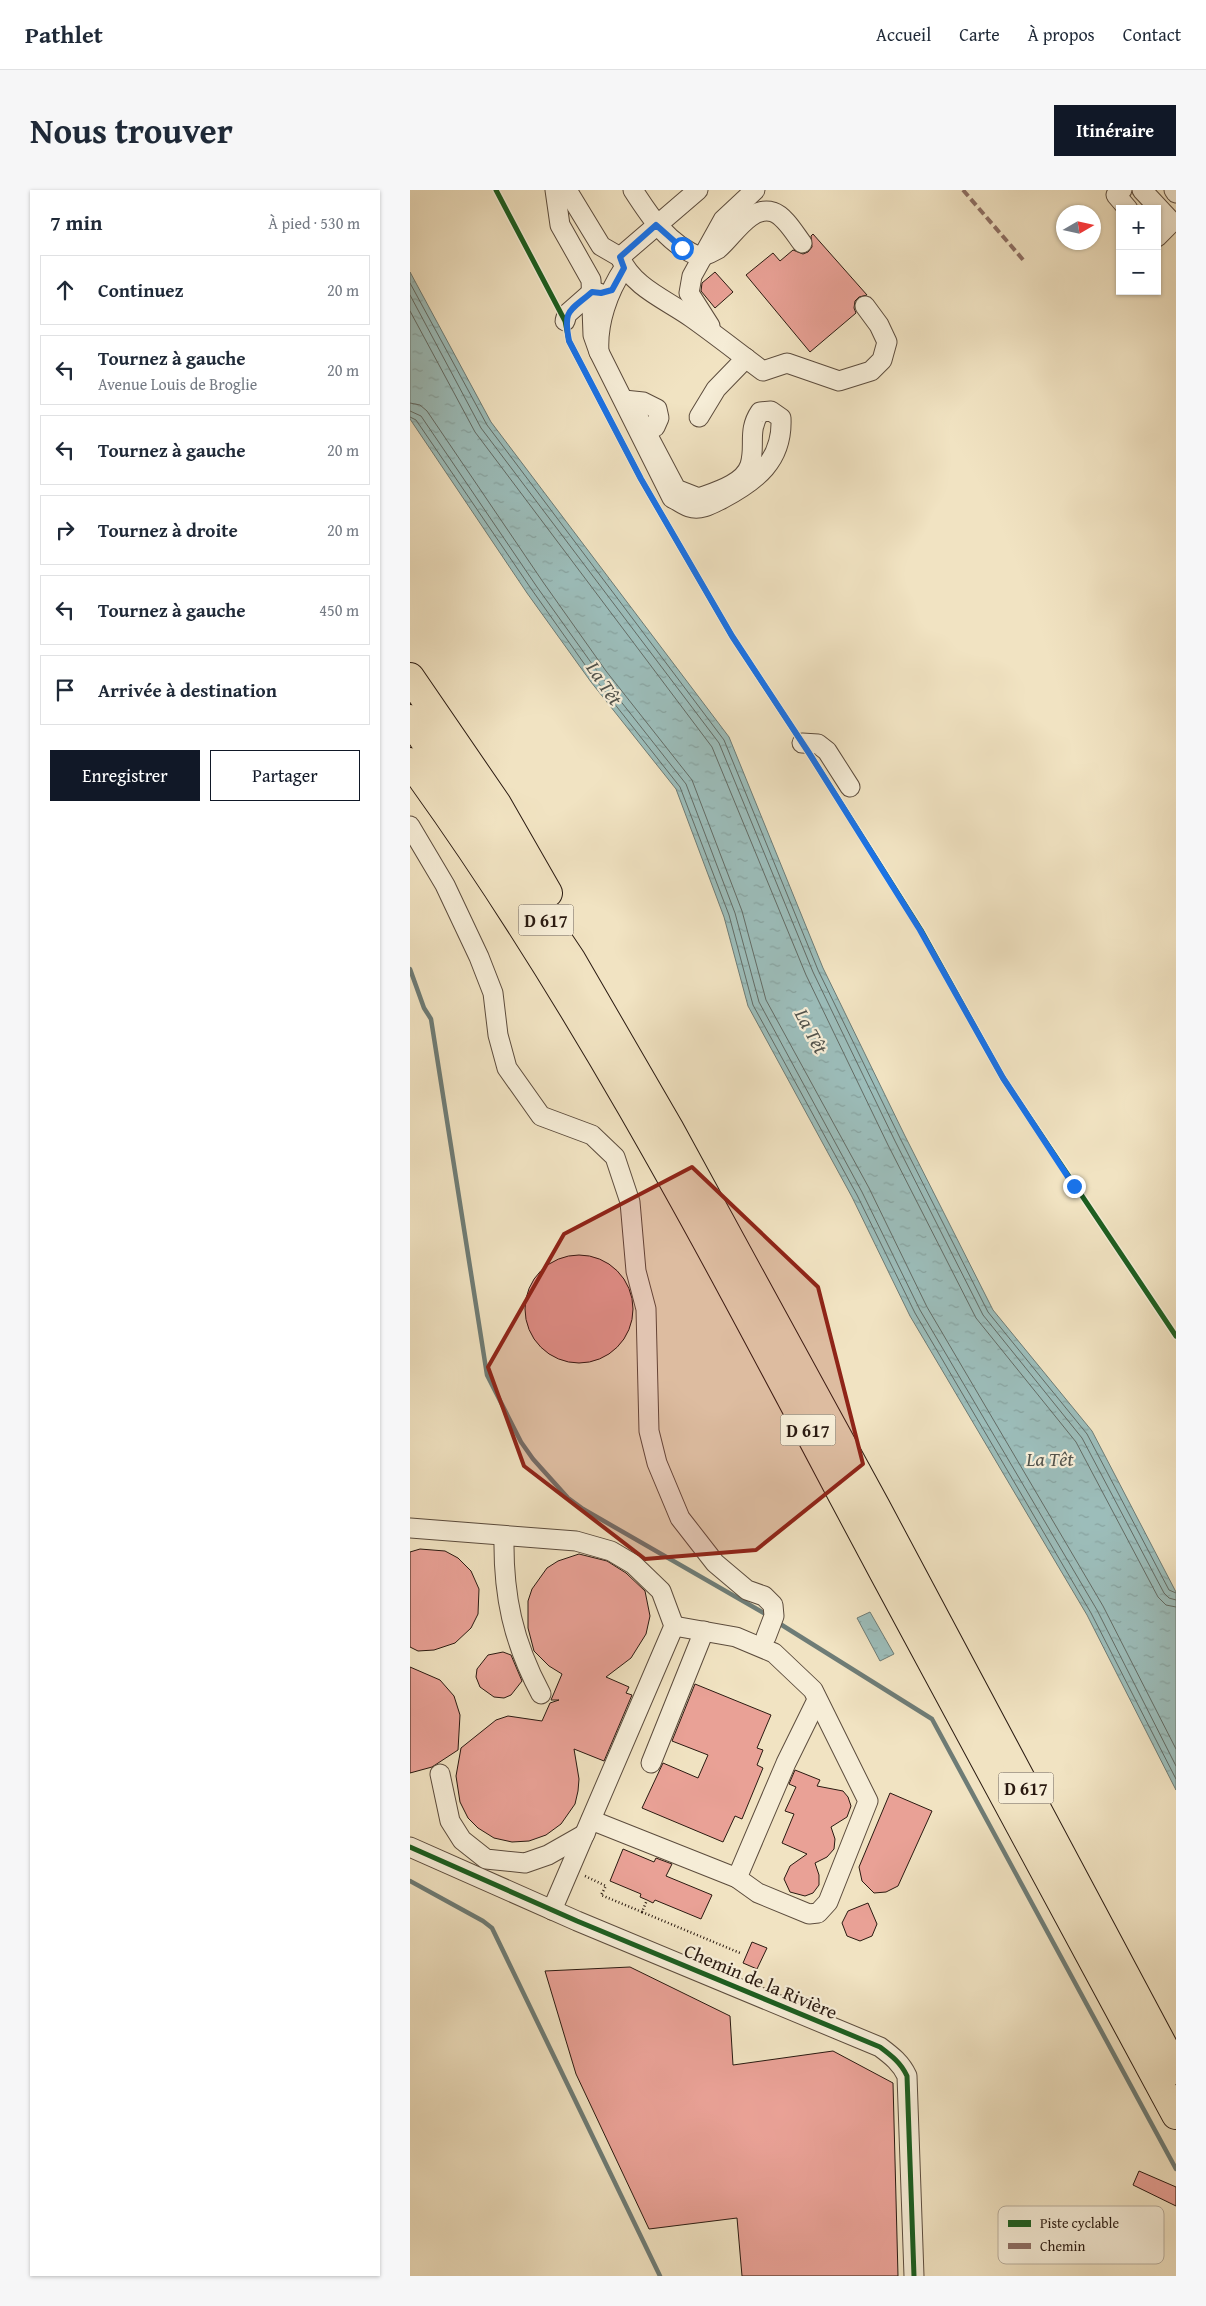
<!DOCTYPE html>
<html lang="fr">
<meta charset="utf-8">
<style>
:root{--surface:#fff;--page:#f6f6f7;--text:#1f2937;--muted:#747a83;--line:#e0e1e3;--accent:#111827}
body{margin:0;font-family:"Gentium Book Plus",serif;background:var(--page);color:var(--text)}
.controls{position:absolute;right:15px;top:15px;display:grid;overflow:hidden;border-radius:0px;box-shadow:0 1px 4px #0004}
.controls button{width:45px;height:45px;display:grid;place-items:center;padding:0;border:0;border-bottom:1px solid var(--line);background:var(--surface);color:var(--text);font:25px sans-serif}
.compass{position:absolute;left:646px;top:15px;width:45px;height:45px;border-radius:50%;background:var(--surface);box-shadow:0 1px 4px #0004;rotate:81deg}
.stop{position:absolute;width:15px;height:15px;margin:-11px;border:4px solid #1a73e8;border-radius:50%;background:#fff}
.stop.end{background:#1a73e8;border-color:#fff;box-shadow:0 1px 5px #0008}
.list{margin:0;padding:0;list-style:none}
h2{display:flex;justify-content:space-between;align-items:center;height:65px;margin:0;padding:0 20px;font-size:21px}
h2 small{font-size:16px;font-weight:400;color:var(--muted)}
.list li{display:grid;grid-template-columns:32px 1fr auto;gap:15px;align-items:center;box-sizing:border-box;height:70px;margin:0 10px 10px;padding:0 10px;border:1px solid var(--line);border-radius:0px}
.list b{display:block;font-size:19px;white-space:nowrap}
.list p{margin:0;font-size:16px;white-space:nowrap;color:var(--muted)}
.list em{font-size:16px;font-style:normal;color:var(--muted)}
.actions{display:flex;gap:10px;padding:15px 20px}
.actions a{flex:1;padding:11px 0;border:1px solid var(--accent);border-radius:0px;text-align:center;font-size:18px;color:var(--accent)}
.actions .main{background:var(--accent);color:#fff}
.icon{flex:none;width:28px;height:28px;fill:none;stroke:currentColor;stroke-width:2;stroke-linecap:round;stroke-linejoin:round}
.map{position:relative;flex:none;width:766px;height:2086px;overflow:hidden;border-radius:0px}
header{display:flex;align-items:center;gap:30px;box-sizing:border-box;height:70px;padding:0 25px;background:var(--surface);border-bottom:1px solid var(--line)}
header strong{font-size:24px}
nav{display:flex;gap:28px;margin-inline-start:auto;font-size:18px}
.intro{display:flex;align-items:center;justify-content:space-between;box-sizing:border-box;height:120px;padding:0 30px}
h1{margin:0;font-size:35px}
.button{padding:12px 22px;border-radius:0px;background:var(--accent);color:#fff;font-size:18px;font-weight:700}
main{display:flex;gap:30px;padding:0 30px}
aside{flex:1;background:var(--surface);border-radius:0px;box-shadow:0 1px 4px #0004}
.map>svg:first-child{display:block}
.water{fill:url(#water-ripples);stroke:#6e7c76}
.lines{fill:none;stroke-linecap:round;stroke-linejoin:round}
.shore{stroke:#636c66;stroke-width:1}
.stream{stroke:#6e7c76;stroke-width:4.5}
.building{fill:#e9a196;stroke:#2a1a11}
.minor-casing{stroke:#5c4c3d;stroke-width:21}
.highway-casing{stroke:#2a1a11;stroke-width:30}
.path{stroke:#2a1a11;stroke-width:2.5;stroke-dasharray:1 2.5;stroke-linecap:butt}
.minor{stroke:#f6edd7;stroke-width:19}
.highway{stroke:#f1e3c2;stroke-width:28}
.quiet{stroke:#8d6e63;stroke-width:4;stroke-dasharray:8 4;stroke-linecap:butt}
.cycleway-casing{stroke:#f6edd7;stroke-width:8}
.cycleway{stroke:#1b5e20;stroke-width:5}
.route{stroke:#1a73e8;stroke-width:6}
.marked{fill:#8f2418;fill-opacity:0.2;stroke:#8f2418;stroke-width:4;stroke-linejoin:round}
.labels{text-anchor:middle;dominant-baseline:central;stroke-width:4.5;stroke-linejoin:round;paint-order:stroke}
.shield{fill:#f6edd7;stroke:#67594c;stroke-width:1}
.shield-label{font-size:18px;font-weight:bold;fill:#2a1a11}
.street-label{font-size:19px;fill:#2a1a11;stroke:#f6edd7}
.water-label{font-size:20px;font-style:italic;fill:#52534c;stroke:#f6edd7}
.key{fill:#f6edd7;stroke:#b9ae9c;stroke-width:1}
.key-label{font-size:14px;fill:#2a1a11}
</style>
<header>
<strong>Pathlet</strong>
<nav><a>Accueil</a><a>Carte</a><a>À propos</a><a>Contact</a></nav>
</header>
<div class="intro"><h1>Nous trouver</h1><a class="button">Itinéraire</a></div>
<main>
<aside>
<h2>7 min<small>À pied · 530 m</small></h2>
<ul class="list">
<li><svg class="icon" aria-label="ahead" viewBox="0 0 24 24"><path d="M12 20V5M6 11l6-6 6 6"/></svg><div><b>Continuez</b></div><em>20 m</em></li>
<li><svg class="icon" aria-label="left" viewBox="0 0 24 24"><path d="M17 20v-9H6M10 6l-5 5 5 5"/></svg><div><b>Tournez à gauche</b><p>Avenue Louis de Broglie</p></div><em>20 m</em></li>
<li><svg class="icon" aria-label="left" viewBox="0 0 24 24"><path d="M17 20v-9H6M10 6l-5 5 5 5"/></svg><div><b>Tournez à gauche</b></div><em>20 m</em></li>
<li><svg class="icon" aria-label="right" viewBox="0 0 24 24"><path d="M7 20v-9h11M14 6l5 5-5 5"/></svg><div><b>Tournez à droite</b></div><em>20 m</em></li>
<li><svg class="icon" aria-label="left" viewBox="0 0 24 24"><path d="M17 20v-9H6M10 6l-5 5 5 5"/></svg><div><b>Tournez à gauche</b></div><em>450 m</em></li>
<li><svg class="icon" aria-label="arrive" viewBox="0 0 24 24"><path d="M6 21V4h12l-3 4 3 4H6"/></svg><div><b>Arrivée à destination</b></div></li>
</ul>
<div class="actions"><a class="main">Enregistrer</a><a>Partager</a></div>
</aside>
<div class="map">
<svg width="766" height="2086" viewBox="0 0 766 2086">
<defs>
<pattern id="water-ripples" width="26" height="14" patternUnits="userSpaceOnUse" patternTransform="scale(1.25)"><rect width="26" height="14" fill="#9cbdba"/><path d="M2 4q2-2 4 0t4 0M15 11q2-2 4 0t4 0" fill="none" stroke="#87a29f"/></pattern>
</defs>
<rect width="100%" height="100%" fill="#f1e3c2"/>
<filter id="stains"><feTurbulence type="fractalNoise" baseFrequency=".004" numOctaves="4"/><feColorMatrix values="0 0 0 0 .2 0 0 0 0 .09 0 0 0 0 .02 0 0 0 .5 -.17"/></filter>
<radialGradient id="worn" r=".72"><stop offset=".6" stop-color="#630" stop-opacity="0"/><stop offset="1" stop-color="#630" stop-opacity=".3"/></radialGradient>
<!-- water -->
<g class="water">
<polygon points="0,82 81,232 319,547 413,778 495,946 583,1120 682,1241 766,1402 766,1600 677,1425 500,1126 442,1007 338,816 314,727 266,599 181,492 117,403 0,229"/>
<polygon points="460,1422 484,1464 470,1471 447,1428"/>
</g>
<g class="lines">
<!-- shore -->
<g class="shore">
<polyline points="0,93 77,235 314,550 408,780 490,948 578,1122 677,1244 759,1400 766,1403"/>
<polyline points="0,105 71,238 309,553 403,782 485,951 573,1125 672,1248 754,1403 759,1408 766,1410"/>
<polyline points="0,121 65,242 302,557 396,785 478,955 566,1128 666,1252 748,1407 756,1415 766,1417"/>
<polyline points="0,213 10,215 17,221 133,392 196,481 282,590 332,721 356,810 459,998 517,1117 693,1416 766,1559"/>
<polyline points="0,221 11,226 127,397 190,485 276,594 325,723 349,812 452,1002 510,1120 687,1420 766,1576"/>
<polyline points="0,227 6,230 122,400 185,489 270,597 319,725 343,815 447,1005 505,1123 681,1423 766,1589"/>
</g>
<!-- stream -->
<g class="stream">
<polyline points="0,779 14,818 21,829 77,1185 111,1252 123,1269 158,1308 173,1319 359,1426"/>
<polyline points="367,1432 522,1529 766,1979"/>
<polyline points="0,1691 73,1731 82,1738 250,2086"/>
</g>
</g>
<!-- building -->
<g class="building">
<polygon points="403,44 457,105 449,107 445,111 444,118 446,123 400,162 336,85 363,63 370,71 383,60 393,64 398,62 402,57 401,46"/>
<polygon points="305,82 323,102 305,118 291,101 292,93"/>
<circle cx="169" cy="1119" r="54"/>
<polygon points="10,1359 35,1361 48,1368 61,1381 69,1399 68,1424 61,1438 45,1453 24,1460 8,1461 0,1457 0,1362"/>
<polygon points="169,1364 197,1371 216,1383 235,1401 240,1426 236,1444 221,1468 196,1487 219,1497 216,1503 222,1505 194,1571 164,1559 169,1589 168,1601 165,1614 151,1634 136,1645 119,1651 102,1652 84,1648 68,1638 58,1628 50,1612 46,1586 51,1558 86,1530 98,1526 132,1531 140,1513 149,1510 141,1510 152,1484 139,1476 124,1461 118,1438 118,1411 122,1399 137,1378 148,1371"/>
<polygon points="93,1462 101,1465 112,1491 101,1505 94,1508 84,1507 70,1497 66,1487 67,1479 78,1465"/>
<polygon points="0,1477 30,1490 44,1506 50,1525 48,1560 22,1577 0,1583"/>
<polygon points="285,1494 361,1525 347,1558 353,1560 347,1575 353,1578 332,1629 325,1626 313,1652 232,1618 253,1573 288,1588 298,1565 262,1551"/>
<polygon points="385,1580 410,1590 407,1596 433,1601 438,1607 441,1616 437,1627 421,1637 425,1649 424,1659 417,1667 405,1673 409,1685 409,1695 403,1703 395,1706 380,1702 374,1689 380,1676 397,1664 372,1653 384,1624 375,1621 386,1597 379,1594"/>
<polygon points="480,1603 522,1621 488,1696 476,1702 464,1703 452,1691 449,1677"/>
<polygon points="213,1659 244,1672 246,1668 262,1674 256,1686 302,1705 291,1729 245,1710 243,1713 237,1710 230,1707 231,1704 200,1691"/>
<polygon points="458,1713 467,1734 462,1746 450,1751 437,1746 432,1733 438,1721"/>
<polygon points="342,1752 357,1758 347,1779 333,1773"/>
<polygon points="220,1777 320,1826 323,1875 423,1861 483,1893 488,2086 332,2086 327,2028 239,2039 166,1884 135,1781"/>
<polygon points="729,1981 766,1997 766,2016 723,1995"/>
</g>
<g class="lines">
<defs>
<g id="minor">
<path d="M145,0L150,35L181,90L183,145L189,162C187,133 198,102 214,78"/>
<polyline points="157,0 191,56 210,67 288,0"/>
<path d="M223,0C241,28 258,54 290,67C296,65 303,62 308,59C323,47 340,15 363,22C375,26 385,44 392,53"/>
<polyline points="712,0 706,5 718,19"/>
<polyline points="732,0 762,32 747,47"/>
<polyline points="764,0 766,3"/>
<path d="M210,67C222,97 257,110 282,128C306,145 330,164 353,181L377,173L429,191L461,181L472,170L477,152L469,135L455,116"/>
<polyline points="155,131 157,124 182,102 189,103"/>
<polyline points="300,136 279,103 282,86 313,30 345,0"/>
<path d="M189,162L262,308C268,311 274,315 279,317C291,321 302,314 312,309C346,291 373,271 371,228L361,221L350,222C337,241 346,256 340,275C334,294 305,302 289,308L266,299L227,225L214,210"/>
<polyline points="214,210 233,212 247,219 249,228 245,237 236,241"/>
<polyline points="289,227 306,199 336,168"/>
<polyline points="392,553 408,554 417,561 440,597"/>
<polyline points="0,636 35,695 69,767 83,803 88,845 97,878 131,926 182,945 205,967 220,1012 226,1081 236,1119 239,1241 247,1273 270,1328 305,1373 337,1400 354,1406 363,1415 364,1426 356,1447"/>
<polyline points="0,1338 166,1351 201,1361 223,1374 251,1401 264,1436 142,1720"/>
<path d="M94,1346C93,1405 103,1452 131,1504"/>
<polyline points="241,1573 294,1441"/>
<polyline points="30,1584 40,1631 52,1650 76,1669 115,1673 138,1665 175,1644"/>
<polyline points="181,1630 327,1688 348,1703 399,1724 408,1723 418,1712 458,1611 403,1500 364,1463 326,1447 264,1436"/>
<path d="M0,1657L167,1731L470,1857C482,1866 491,1873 497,1886L504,2086"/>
<polyline points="327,1688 376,1573 407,1510"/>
</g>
<g id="highway">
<polyline points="0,487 87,614 138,703"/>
<polyline points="0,529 161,769 259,938 466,1317 766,1880"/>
<path d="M0,572C169,804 302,1059 436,1312C545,1517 656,1721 766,1925"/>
</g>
</defs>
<!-- minor casing -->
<use href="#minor" class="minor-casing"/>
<!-- highway casing -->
<use href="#highway" class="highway-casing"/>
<!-- path -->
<g class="path">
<polyline points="175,1686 196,1696 191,1705 232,1722 237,1710"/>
<polyline points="232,1722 330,1763"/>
</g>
<!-- minor -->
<use href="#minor" class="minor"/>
<!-- highway -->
<use href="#highway" class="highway"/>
<!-- quiet -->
<polyline class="quiet" points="553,0 615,72"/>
<defs>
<g id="cycleway">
<polyline points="86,0 155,131 159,151 231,289 322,446 399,563 511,740 593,888 766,1146"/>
<path d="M0,1657L167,1731L470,1857C482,1866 491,1873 497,1886L504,2086"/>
</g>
</defs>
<!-- cycleway casing -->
<use href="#cycleway" class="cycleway-casing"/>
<!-- cycleway -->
<use href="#cycleway" class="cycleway"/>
</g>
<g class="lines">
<!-- route -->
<path class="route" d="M272,58L246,35L210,67L214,78L202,100L191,103L182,102C159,122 153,119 159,151L231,289L322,446L399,563L510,740L593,888L664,996"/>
</g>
<!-- marked area -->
<path class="marked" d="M282,977L408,1097L453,1274L346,1360L235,1369L114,1276L78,1177L154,1044Z"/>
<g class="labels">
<!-- shield labels -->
<g class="shield">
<rect x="108.5" y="714.5" width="55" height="31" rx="4"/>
<rect x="370.5" y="1224.5" width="55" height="31" rx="4"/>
<rect x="588.5" y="1582.5" width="55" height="31" rx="4"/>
</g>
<g class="shield-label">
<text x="136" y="730">D 617</text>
<text x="398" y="1240">D 617</text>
<text x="616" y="1598">D 617</text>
</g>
<!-- street labels -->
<g class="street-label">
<text transform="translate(351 1791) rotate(23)">Chemin de la Rivière</text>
</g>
<!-- water labels -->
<g class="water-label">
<text transform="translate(195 493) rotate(56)">La Têt</text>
<text transform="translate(402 841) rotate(62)">La Têt</text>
<text x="640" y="1268">La Têt</text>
</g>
</g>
<!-- legend -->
<rect x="588" y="2016" width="166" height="58" rx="8" class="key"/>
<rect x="598" y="2030" width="23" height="7" fill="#1b5e20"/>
<rect x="598" y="2053" width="23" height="6" fill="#8d6e63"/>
<g class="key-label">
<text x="630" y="2038">Piste cyclable</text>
<text x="630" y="2061">Chemin</text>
</g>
<rect width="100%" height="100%" filter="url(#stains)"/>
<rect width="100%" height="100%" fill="url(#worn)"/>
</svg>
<div class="controls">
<button>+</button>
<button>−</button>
</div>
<svg class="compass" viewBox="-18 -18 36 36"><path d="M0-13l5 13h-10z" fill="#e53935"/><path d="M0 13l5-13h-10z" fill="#747a83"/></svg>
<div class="stop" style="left:272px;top:58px"></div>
<div class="stop end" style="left:664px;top:996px"></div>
</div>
</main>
